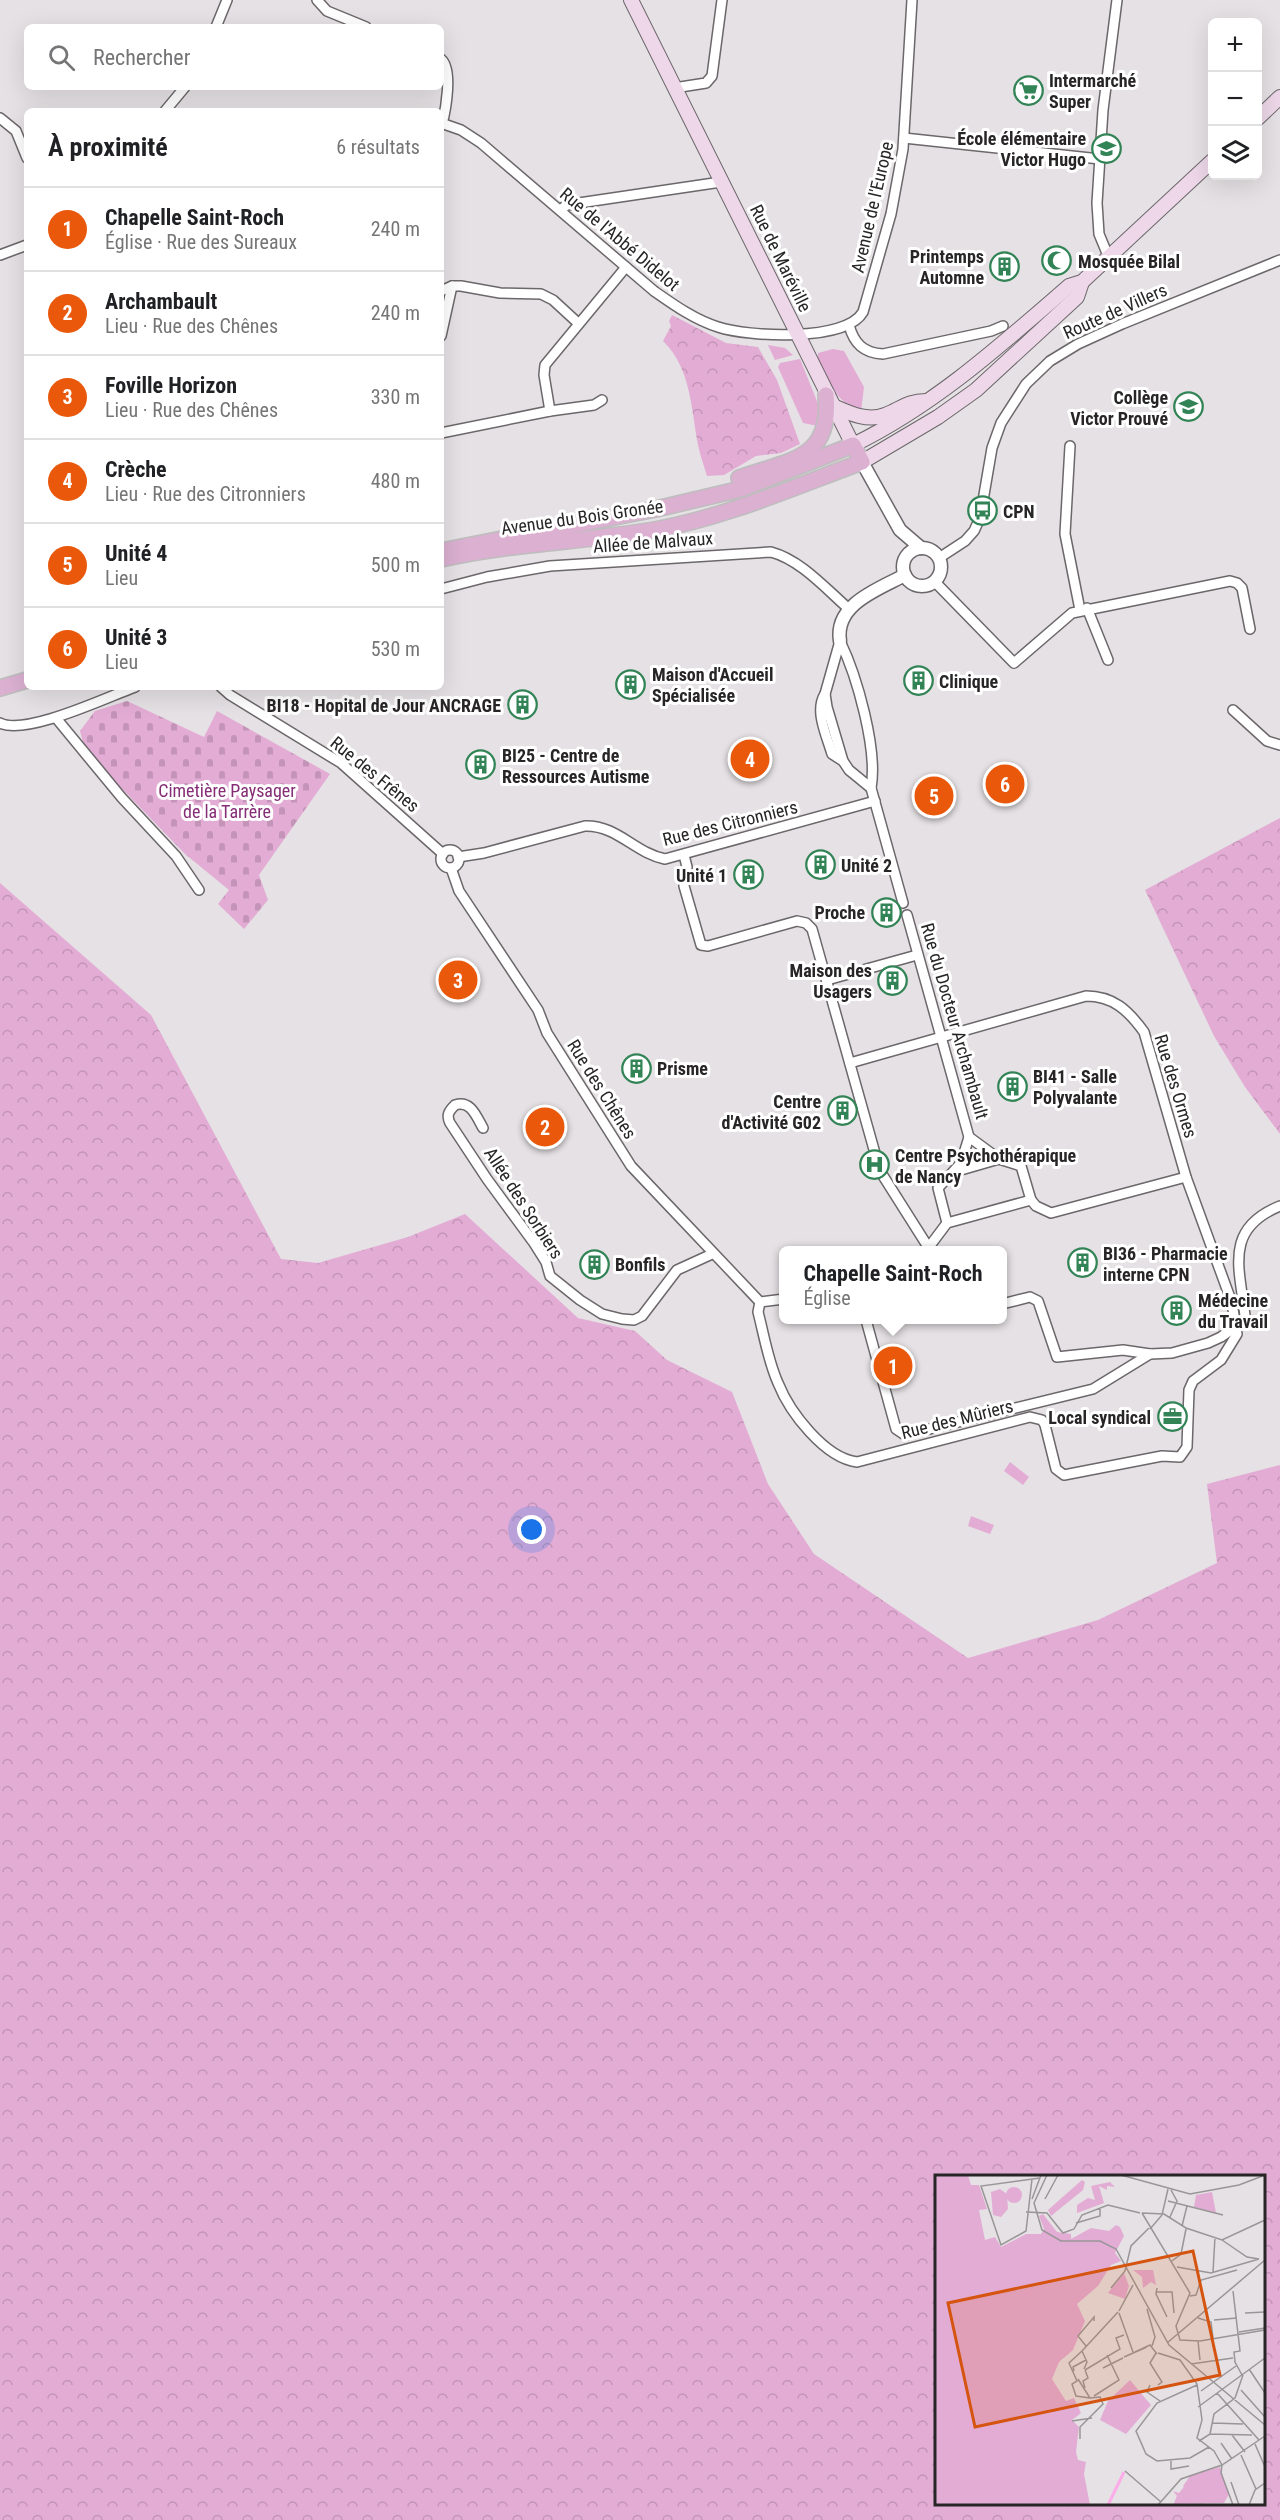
<!DOCTYPE html>
<html lang="fr">
<meta charset="utf-8">
<style>
:root{--surface:#fff;--page:#f6f6f6;--text:#202124;--muted:#757577;--line:#e0e0e0;--accent:#ea580c}
body{margin:0;font-family:"Roboto Condensed",sans-serif;background:var(--page);color:var(--text)}
.controls{position:absolute;right:18px;top:18px;display:grid;overflow:hidden;border-radius:9px;box-shadow:0 6px 24px #0002}
.controls button{width:54px;height:54px;display:grid;place-items:center;padding:0;border:0;border-bottom:2px solid var(--line);background:var(--surface);color:var(--text);font:30px sans-serif}
.you{position:absolute;left:532px;top:1530px;width:21px;height:21px;margin:-15px;border:4px solid #fff;border-radius:50%;background:#1a73e8;box-shadow:0 0 0 9px #1a73e833}
.badge{display:grid;place-items:center;width:39px;height:39px;border-radius:50%;background:var(--accent);color:#fff;font-size:20px;font-weight:700}
.pin{position:absolute;translate:-50% -50%;border:3px solid #fff;box-shadow:0 2px 6px #0006}
.popup{position:absolute;left:779px;top:1246px;width:228px;height:78px;box-sizing:border-box;display:grid;place-content:center;border-radius:9px;background:var(--surface);filter:drop-shadow(0 2px 4px #0005);font-size:20px;white-space:nowrap;color:var(--muted)}
.popup b{font-size:22px;color:var(--text)}
.popup::after{content:'';position:absolute;left:50%;top:100%;margin-left:-12px;border:12px solid transparent;border-top-color:var(--surface)}
.list{margin:0;padding:0;list-style:none}
h2{display:flex;justify-content:space-between;align-items:center;height:78px;margin:0;padding:0 24px;font-size:26px}
h2 small{font-size:20px;font-weight:400;color:var(--muted)}
.list li{display:grid;grid-template-columns:39px 1fr auto;gap:18px;align-items:center;box-sizing:border-box;height:84px;padding:0 24px;border-top:2px solid var(--line)}
.list b{display:block;font-size:22px;white-space:nowrap}
.list p{margin:0;font-size:20px;white-space:nowrap;color:var(--muted)}
.list em{font-size:20px;font-style:normal;color:var(--muted)}
.icon{flex:none;width:33px;height:33px;fill:none;stroke:currentColor;stroke-width:2;stroke-linecap:round;stroke-linejoin:round}
.map{position:relative;flex:none;width:1280px;height:2520px;overflow:hidden}
.search{position:absolute;background:var(--surface);box-shadow:0 6px 24px #0002;left:24px;top:24px;width:420px;height:66px;display:flex;align-items:center;gap:15px;box-sizing:border-box;padding:0 21px;border-radius:9px;color:var(--muted);font-size:22px}
.panel{position:absolute;background:var(--surface);box-shadow:0 6px 24px #0002;left:24px;top:108px;width:420px;height:582px;border-radius:9px}
.map>svg:first-child{display:block}
.green{fill:#e3acd5}
.forest{fill:url(#forest-crowns);fill-rule:evenodd}
.cemetery{fill:url(#cemetery-stones)}
.lines{fill:none;stroke-linecap:round;stroke-linejoin:round}
.minor-casing{stroke:#6b676a;stroke-width:12}
.tertiary-casing{stroke:#6b676a;stroke-width:15}
.secondary-casing{stroke:#6b676a;stroke-width:16}
.primary-casing{stroke:#bebebe;stroke-width:18}
.minor{stroke:#fff;stroke-width:9}
.tertiary{stroke:#fff;stroke-width:12}
.secondary{stroke:#edd7e8;stroke-width:14}
.primary{stroke:#dbb0d1;stroke-width:15}
.labels{text-anchor:middle;dominant-baseline:central;stroke-width:6;stroke-linejoin:round;paint-order:stroke}
.poi-label{font-size:18px;font-weight:bold;fill:#272526;stroke:#fff;text-anchor:start}
.street-label{font-size:18px;fill:#272526;stroke:#fff}
.park-label{font-size:18px;fill:#852d75;stroke:#fff}
.inset-river{fill:none;stroke:#fcade9;stroke-width:3}
.inset-road{fill:none;stroke:#999698;stroke-width:1.5}
.view{fill:#d5540f;fill-opacity:0.15;stroke:#d5540f;stroke-width:3}
.inset-edge{fill:none;stroke:#272526;stroke-width:3}
</style>
<div class="map">
<svg width="1280" height="2520" viewBox="0 0 1280 2520">
<defs>
<pattern id="forest-crowns" width="20" height="18" patternUnits="userSpaceOnUse" patternTransform="scale(1.5)"><rect width="20" height="18" fill="#e3acd5"/><path d="M2 6a3 3 0 1 1 6 0M12 15a3 3 0 1 1 6 0" fill="none" stroke="#c394b7"/></pattern>
<pattern id="cemetery-stones" width="16" height="16" patternUnits="userSpaceOnUse" patternTransform="scale(1.5)"><rect width="16" height="16" fill="#e3acd5"/><path d="M2 7V4a2 2 0 0 1 4 0v3zM10 15v-3a2 2 0 0 1 4 0v3z" fill="#c394b7"/></pattern>
</defs>
<rect width="100%" height="100%" fill="#e5e1e4"/>
<!-- green -->
<g class="green">
<polygon points="768,345 785,348 793,355 775,360"/>
<path d="M833,349L844,351L864,387L861,412C835,401 830,383 818,359V353Z"/>
<polygon points="800,359 821,411 818,426 803,423 778,367 780,363"/>
<polygon points="1010,1462 1029,1477 1023,1485 1004,1471"/>
<polygon points="971,1516 994,1525 990,1534 968,1526"/>
</g>
<!-- forest -->
<g class="forest">
<path d="M672,315L726,343L758,347L777,380L800,444L781,453L756,456L724,475L707,476C704,466 700,455 698,445C691,408 691,368 663,341L671,326L669,321Z"/>
<polygon points="1280,818 1280,1134 1245,1087 1214,1036 1145,890"/>
<path d="M0,883L151,1015L281,1259L318,1263L408,1237L465,1214L578,1318L635,1331L667,1360L732,1392L768,1484L814,1554L968,1658L1098,1620L1217,1563L1207,1484L1280,1465V2520H0ZM936,2176H1264V2504H936Z"/>
</g>
<!-- cemetery -->
<polygon class="cemetery" points="127,701 204,737 217,711 330,774 259,875 268,900 244,929 218,904 229,890 185,854 101,767 83,742 80,731 95,711"/>
<g class="lines">
<defs>
<g id="minor">
<polyline points="317,0 327,11 366,27"/>
<polyline points="216,27 227,0"/>
<path d="M441,59C453,69 446,109 442,124"/>
<polyline points="674,88 706,83 712,76 722,0"/>
<polyline points="165,111 185,87"/>
<polyline points="0,118 16,131 27,158"/>
<path d="M441,123L461,130L481,143L654,291C674,305 695,320 718,327C748,337 846,342 863,312L891,214L903,149L912,0"/>
<polyline points="904,138 1100,159"/>
<polyline points="560,210 567,205 579,203 721,182"/>
<polyline points="0,255 27,245"/>
<polyline points="1109,258 1099,234 1097,203 1103,110 1117,0"/>
<polyline points="441,291 452,286 461,286 500,293 541,294 553,300 578,323"/>
<path d="M849,325C854,344 864,353 883,354L991,331L1003,326"/>
<polyline points="441,336 452,286"/>
<polyline points="550,411 544,375 545,365 626,267"/>
<polyline points="441,433 550,411 594,405 602,400"/>
<polyline points="1070,446 1065,534 1080,610"/>
<polyline points="939,558 965,541 974,531 980,518 992,448 1001,423 1026,384 1050,361 1078,344 1122,324 1280,260"/>
<polyline points="934,581 1014,663 1072,613 1230,581 1237,583 1242,588 1250,629"/>
<path d="M441,589L487,577L550,566L771,552C801,560 826,589 849,609"/>
<polyline points="1087,608 1108,660"/>
<path d="M840,641C857,676 878,750 871,788L903,903"/>
<polyline points="840,641 825,694 827,707 843,761 849,770 871,788"/>
<polyline points="221,687 230,695 341,763 443,854"/>
<path d="M825,694C814,711 827,736 832,754L843,761"/>
<polyline points="1233,710 1267,741 1280,745"/>
<polyline points="56,718 122,798 176,856 199,890"/>
<path d="M0,723C26,736 107,697 135,687"/>
<circle cx="450" cy="859" r="9"/>
<polyline points="684,855 687,867 684,886 701,945 708,946 797,921 806,923 812,929 880,1171 930,1250"/>
<path d="M458,857L484,853L585,826C617,825 635,853 665,859L875,801"/>
<polyline points="451,868 459,891 538,1010 547,1033 631,1166 760,1302"/>
<polyline points="907,915 969,1137"/>
<polyline points="827,980 917,955"/>
<path d="M483,1128C476,1116 471,1100 455,1105C449,1111 446,1115 450,1123L487,1179L534,1243L546,1262L550,1276L580,1300L602,1314L622,1319L634,1320L642,1316L677,1270L712,1254"/>
<polyline points="954,1172 999,1159"/>
<polyline points="1031,1200 1036,1206 1051,1213 1186,1177"/>
<polyline points="947,1223 938,1188 961,1163 969,1137"/>
<polyline points="929,1247 947,1223 1031,1200 1021,1166 999,1159 969,1137"/>
<path d="M760,1302L758,1312C764,1335 768,1361 778,1383C790,1413 825,1458 857,1462L1030,1417L1042,1420L1045,1425L1056,1469L1064,1475L1162,1456L1180,1457L1187,1447L1189,1390L1193,1381L1221,1360L1237,1334L1232,1303L1186,1177L1144,1032C1128,1010 1113,996 1086,996L850,1063"/>
<polyline points="760,1302 784,1299"/>
<polyline points="1002,1304 1030,1297 1038,1301 1057,1357 1123,1350 1150,1354"/>
<path d="M866,1320L896,1429L905,1435L1093,1389L1150,1354L1172,1353L1208,1343L1221,1337L1242,1322L1245,1316C1240,1269 1223,1229 1280,1206"/>
</g>
<g id="tertiary">
<polyline points="862,462 900,530 921,548"/>
<circle cx="922" cy="567" r="19"/>
<path d="M840,641C834,604 879,589 905,575"/>
</g>
<g id="secondary">
<path d="M631,0L853,445C935,405 1001,345 1069,286L1082,282L1212,161"/>
<polyline points="1258,118 1280,97"/>
<path d="M833,406C849,413 867,422 885,415C901,409 907,401 926,401"/>
<polyline points="862,462 938,417 976,390 1077,297 1082,282"/>
</g>
<g id="primary">
<path d="M739,478C790,460 832,460 826,395"/>
<path d="M441,551L656,509L741,489L853,445L862,462C794,487 726,517 654,530C583,542 511,543 441,559"/>
<polyline points="0,688 27,680"/>
</g>
</defs>
<!-- minor casing -->
<use href="#minor" class="minor-casing"/>
<!-- tertiary casing -->
<use href="#tertiary" class="tertiary-casing"/>
<!-- secondary casing -->
<use href="#secondary" class="secondary-casing"/>
<!-- primary casing -->
<use href="#primary" class="primary-casing"/>
<!-- minor -->
<use href="#minor" class="minor"/>
<!-- tertiary -->
<use href="#tertiary" class="tertiary"/>
<!-- secondary -->
<use href="#secondary" class="secondary"/>
<!-- primary -->
<use href="#primary" class="primary"/>
</g>
<!-- icons -->
<defs>
<symbol id="supermarket-ring" viewBox="-11 -11 22 22"><circle r="9.5" fill="#fff" stroke="#328456" stroke-width="1.5"/><path d="M-6-5.5h2.5l.6 2H6L4.5 2H-2.5L-4.4-4H-6ZM-1.5 3.2a1.3 1.3 0 1 0 .1 0ZM3 3.2a1.3 1.3 0 1 0 .1 0Z" fill="#328456"/></symbol>
<symbol id="school-ring" viewBox="-11 -11 22 22"><circle r="9.5" fill="#fff" stroke="#328456" stroke-width="1.5"/><path d="M0-5L7-2L0 1L-7-2ZM-4 1L0 2.5L4 1V4Q0 6-4 4Z" fill="#328456"/></symbol>
<symbol id="mosque-ring" viewBox="-11 -11 22 22"><circle r="9.5" fill="#fff" stroke="#328456" stroke-width="1.5"/><path d="M3.5-4.9A6 6 0 1 0 3.5 4.9A5 5 0 1 1 3.5-4.9Z" fill="#328456"/></symbol>
<symbol id="building-ring" viewBox="-11 -11 22 22"><circle r="9.5" fill="#fff" stroke="#328456" stroke-width="1.5"/><path d="M-4-6H4V6H1V3H-1V6H-4ZM-2.5-4.3h1.7v1.8h-1.7ZM.8-4.3h1.7v1.8H.8ZM-2.5-1h1.7V.8h-1.7ZM.8-1h1.7V.8H.8Z" fill="#328456"/></symbol>
<symbol id="bus-ring" viewBox="-11 -11 22 22"><circle r="9.5" fill="#fff" stroke="#328456" stroke-width="1.5"/><path d="M-5-6H5V4H4V6H2V4H-2V6H-4V4H-5ZM-3.5-4V0h7V-4ZM-3.5 1.2v1.5H-2V1.2ZM2 1.2v1.5H3.5V1.2Z" fill="#328456"/></symbol>
<symbol id="hospital-ring" viewBox="-11 -11 22 22"><circle r="9.5" fill="#fff" stroke="#328456" stroke-width="1.5"/><path d="M-5-5h3v3.5h4V-5h3V5h-3V1.5h-4V5h-3Z" fill="#328456"/></symbol>
<symbol id="office-ring" viewBox="-11 -11 22 22"><circle r="9.5" fill="#fff" stroke="#328456" stroke-width="1.5"/><path d="M-6-3h4V-5.5h4V-3h4V5H-6ZM-1-4.5V-3h2v-1.5ZM-6 0V1H6V0Z" fill="#328456"/></symbol>
</defs>
<g fill-rule="evenodd">
<use href="#supermarket-ring" x="1012" y="74" width="33" height="33"/>
<use href="#school-ring" x="1090" y="132" width="33" height="33"/>
<use href="#mosque-ring" x="1040" y="244" width="33" height="33"/>
<use href="#building-ring" x="988" y="250" width="33" height="33"/>
<use href="#school-ring" x="1172" y="390" width="33" height="33"/>
<use href="#bus-ring" x="966" y="494" width="33" height="33"/>
<use href="#building-ring" x="902" y="664" width="33" height="33"/>
<use href="#building-ring" x="614" y="668" width="33" height="33"/>
<use href="#building-ring" x="506" y="688" width="33" height="33"/>
<use href="#building-ring" x="464" y="748" width="33" height="33"/>
<use href="#building-ring" x="804" y="848" width="33" height="33"/>
<use href="#building-ring" x="732" y="858" width="33" height="33"/>
<use href="#building-ring" x="870" y="896" width="33" height="33"/>
<use href="#building-ring" x="876" y="964" width="33" height="33"/>
<use href="#building-ring" x="620" y="1052" width="33" height="33"/>
<use href="#building-ring" x="996" y="1070" width="33" height="33"/>
<use href="#building-ring" x="826" y="1094" width="33" height="33"/>
<use href="#hospital-ring" x="858" y="1148" width="33" height="33"/>
<use href="#building-ring" x="1066" y="1246" width="33" height="33"/>
<use href="#building-ring" x="578" y="1248" width="33" height="33"/>
<use href="#building-ring" x="1160" y="1294" width="33" height="33"/>
<use href="#office-ring" x="1156" y="1400" width="33" height="33"/>
</g>
<g class="labels">
<!-- poi labels -->
<g class="poi-label">
<text x="1049" y="80">Intermarché<tspan x="1049" dy="21">Super</tspan></text>
<text x="1086" y="138" text-anchor="end">École élémentaire<tspan x="1086" dy="21">Victor Hugo</tspan></text>
<text x="984" y="256" text-anchor="end">Printemps<tspan x="984" dy="21">Automne</tspan></text>
<text x="1078" y="261">Mosquée Bilal</text>
<text x="1168" y="397" text-anchor="end">Collège<tspan x="1168" dy="21">Victor Prouvé</tspan></text>
<text x="1003" y="511">CPN</text>
<text x="652" y="674">Maison d'Accueil<tspan x="652" dy="21">Spécialisée</tspan></text>
<text x="939" y="681">Clinique</text>
<text x="501" y="705" text-anchor="end">BI18 - Hopital de Jour ANCRAGE</text>
<text x="502" y="755">BI25 - Centre de<tspan x="502" dy="21">Ressources Autisme</tspan></text>
<text x="841" y="865">Unité 2</text>
<text x="727" y="875" text-anchor="end">Unité 1</text>
<text x="865" y="912" text-anchor="end">Proche</text>
<text x="872" y="970" text-anchor="end">Maison des<tspan x="872" dy="21">Usagers</tspan></text>
<text x="657" y="1068">Prisme</text>
<text x="1033" y="1076">BI41 - Salle<tspan x="1033" dy="21">Polyvalante</tspan></text>
<text x="821" y="1101" text-anchor="end">Centre<tspan x="821" dy="21">d'Activité G02</tspan></text>
<text x="895" y="1155">Centre Psychothérapique<tspan x="895" dy="21">de Nancy</tspan></text>
<text x="1103" y="1253">BI36 - Pharmacie<tspan x="1103" dy="21">interne CPN</tspan></text>
<text x="615" y="1264">Bonfils</text>
<text x="1198" y="1300">Médecine<tspan x="1198" dy="21">du Travail</tspan></text>
<text x="1151" y="1417" text-anchor="end">Local syndical</text>
</g>
<!-- street labels -->
<g class="street-label">
<text transform="translate(872 207) rotate(-77)">Avenue de l'Europe</text>
<text transform="translate(620 239) rotate(40)">Rue de l'Abbé Didelot</text>
<text transform="translate(781 258) rotate(64)">Rue de Maréville</text>
<text transform="translate(1115 311) rotate(-24)">Route de Villers</text>
<text transform="translate(582 517) rotate(-8)">Avenue du Bois Gronée</text>
<text transform="translate(653 542) rotate(-4)">Allée de Malvaux</text>
<text transform="translate(375 774) rotate(39)">Rue des Frênes</text>
<text transform="translate(730 823) rotate(-14)">Rue des Citronniers</text>
<text transform="translate(955 1021) rotate(74)">Rue du Docteur Archambault</text>
<text transform="translate(1176 1086) rotate(73)">Rue des Ormes</text>
<text transform="translate(602 1089) rotate(58)">Rue des Chênes</text>
<text transform="translate(524 1203) rotate(57)">Allée des Sorbiers</text>
<text transform="translate(957 1419) rotate(-14)">Rue des Mûriers</text>
</g>
<!-- park labels -->
<g class="park-label">
<text x="227" y="790">Cimetière Paysager<tspan x="227" dy="21">de la Tarrère</tspan></text>
</g>
</g>
<!-- overview -->
<g transform="translate(935 2175)">
<rect width="330" height="330" fill="#e5e1e4"/>
<path d="M147,5L150,7L148,15L116,41L113,35ZM71 20a8 8 0 1 1 16 0a8 8 0 1 1-16 0ZM65,14L72,19L73,34L66,42L58,40L56,17ZM285,292L294,319L289,328L239,329L242,321L238,316L244,318L255,304L253,301Z" fill="#e3acd5"/>
<path d="M0,0H33L36,10H44L52,34L44,35L50,65L60,62L66,72L91,59H106L109,54L104,41L108,39L122,57L136,59V64L156,53L174,56L181,50L185,52L189,61L180,78L186,86L176,90L163,111L142,129L150,146L138,175L124,187L117,204L131,226L139,223L146,238L137,245L144,252L141,277L143,285L151,287L149,299L155,330H0ZM195,205L216,230L191,259L165,245L173,226ZM278,294H285L289,311L280,315L284,309L282,306L279,310L273,302L268,307L273,305L272,313L279,319L275,320L266,309L263,317L249,322L253,327L262,321L267,330L259,326L239,329L242,321H248V314L254,313L248,311L255,301Z" fill="#e3acd5"/>
<path d="M277,17L281,38L259,32L261,20ZM189,98L194,111L190,124L173,118Z" fill="#e3acd5"/>
<path d="M175,7L180,12L172,11V15L164,11L169,28L142,38V30L153,23L160,25L156,11ZM198,95H218L221,110L216,107L208,113L207,102Z" fill="#e3acd5"/>
<path class="inset-river" d="M173,330L189,297"/>
<path class="inset-road" d="M112,0L99,28L107,55L126,66H165L181,74L234,170L330,250M186,0L255,19L304,10L330,0M97,4L91,56L66,70L46,11L105,3M97,24L106,0M110,24L123,0M233,26L288,40M91,37L112,38L128,58L139,54L147,40L173,30L205,38M207,38L255,118L241,151L245,165L265,166L330,155M207,38L229,39L251,53L287,65L330,45M235,42L242,26L236,15M141,48L165,41V33M247,51L252,31M215,54L227,40L233,14M287,65L312,82L324,84M237,86L246,79L251,54M242,92L276,98L324,84M278,97L280,62M176,113L190,96L196,71L214,53M222,113L221,119L232,142M298,116L305,176L299,177L300,187L307,200M222,117H237L239,138M255,121L261,120L266,105L302,95M212,134L220,162L217,171M184,136L198,110M184,138L198,177M310,138L330,137M263,143L276,147L278,163M279,145L302,143M304,157L330,153M263,166L265,185M232,168L330,85M151,171L143,161L159,142V146M147,176L134,188L142,206L137,209L141,221L155,223M147,176L183,137M147,176L152,187L149,194M200,177L215,170L222,179M221,178L215,188L227,207L223,210M223,178L245,185L262,209L267,245L262,263L279,276L287,290M189,182L212,172M256,189L298,183M168,193L188,183M314,194L330,218M150,195L185,174L181,163L189,160M150,195L153,203L148,206L150,213M139,196L138,192L151,185M143,204L155,223M215,210L212,217L225,226M262,210L222,228L201,256L211,279L222,286L255,283L274,272M306,215L330,242M266,216L301,191M282,218L324,265M159,221L184,205L172,180M263,232L330,183M137,246L157,243M277,248L308,249M275,259L279,239L300,223L308,200M297,260L310,277M145,264V252L168,229L165,222L155,223M264,266L275,259L317,260M286,268L297,284M320,269L330,292M306,280L321,314M236,286V294L254,291M287,290L286,298L298,330M190,296L226,327M296,307L304,330M223,330L246,304L287,290L330,261M314,330L320,315L330,308"/>
<path class="view" d="M258,76L285,200L40,252L13,128Z"/>
<rect width="330" height="330" class="inset-edge"/>
</g>
</svg>
<div class="controls">
<button>+</button>
<button>−</button>
<button><svg class="icon" aria-label="layers" viewBox="0 0 24 24"><path d="M12 4l9 5-9 5-9-5zM3 14l9 5 9-5"/></svg></button>
</div>
<div class="you"></div>
<div class="pin badge" style="left:893px;top:1366px">1</div>
<div class="popup"><b>Chapelle Saint-Roch</b>Église</div>
<div class="pin badge" style="left:545px;top:1127px">2</div>
<div class="pin badge" style="left:458px;top:980px">3</div>
<div class="pin badge" style="left:750px;top:759px">4</div>
<div class="pin badge" style="left:934px;top:796px">5</div>
<div class="pin badge" style="left:1005px;top:784px">6</div>
<div class="search"><svg class="icon" aria-label="search" viewBox="0 0 24 24"><circle cx="10" cy="10" r="6"/><path d="M15 15l6 6"/></svg>Rechercher</div>
<section class="panel">
<h2>À proximité<small>6 résultats</small></h2>
<ul class="list">
<li><span class="badge">1</span><div><b>Chapelle Saint-Roch</b><p>Église · Rue des Sureaux</p></div><em>240 m</em></li>
<li><span class="badge">2</span><div><b>Archambault</b><p>Lieu · Rue des Chênes</p></div><em>240 m</em></li>
<li><span class="badge">3</span><div><b>Foville Horizon</b><p>Lieu · Rue des Chênes</p></div><em>330 m</em></li>
<li><span class="badge">4</span><div><b>Crèche</b><p>Lieu · Rue des Citronniers</p></div><em>480 m</em></li>
<li><span class="badge">5</span><div><b>Unité 4</b><p>Lieu</p></div><em>500 m</em></li>
<li><span class="badge">6</span><div><b>Unité 3</b><p>Lieu</p></div><em>530 m</em></li>
</ul>
</section>
</div>
